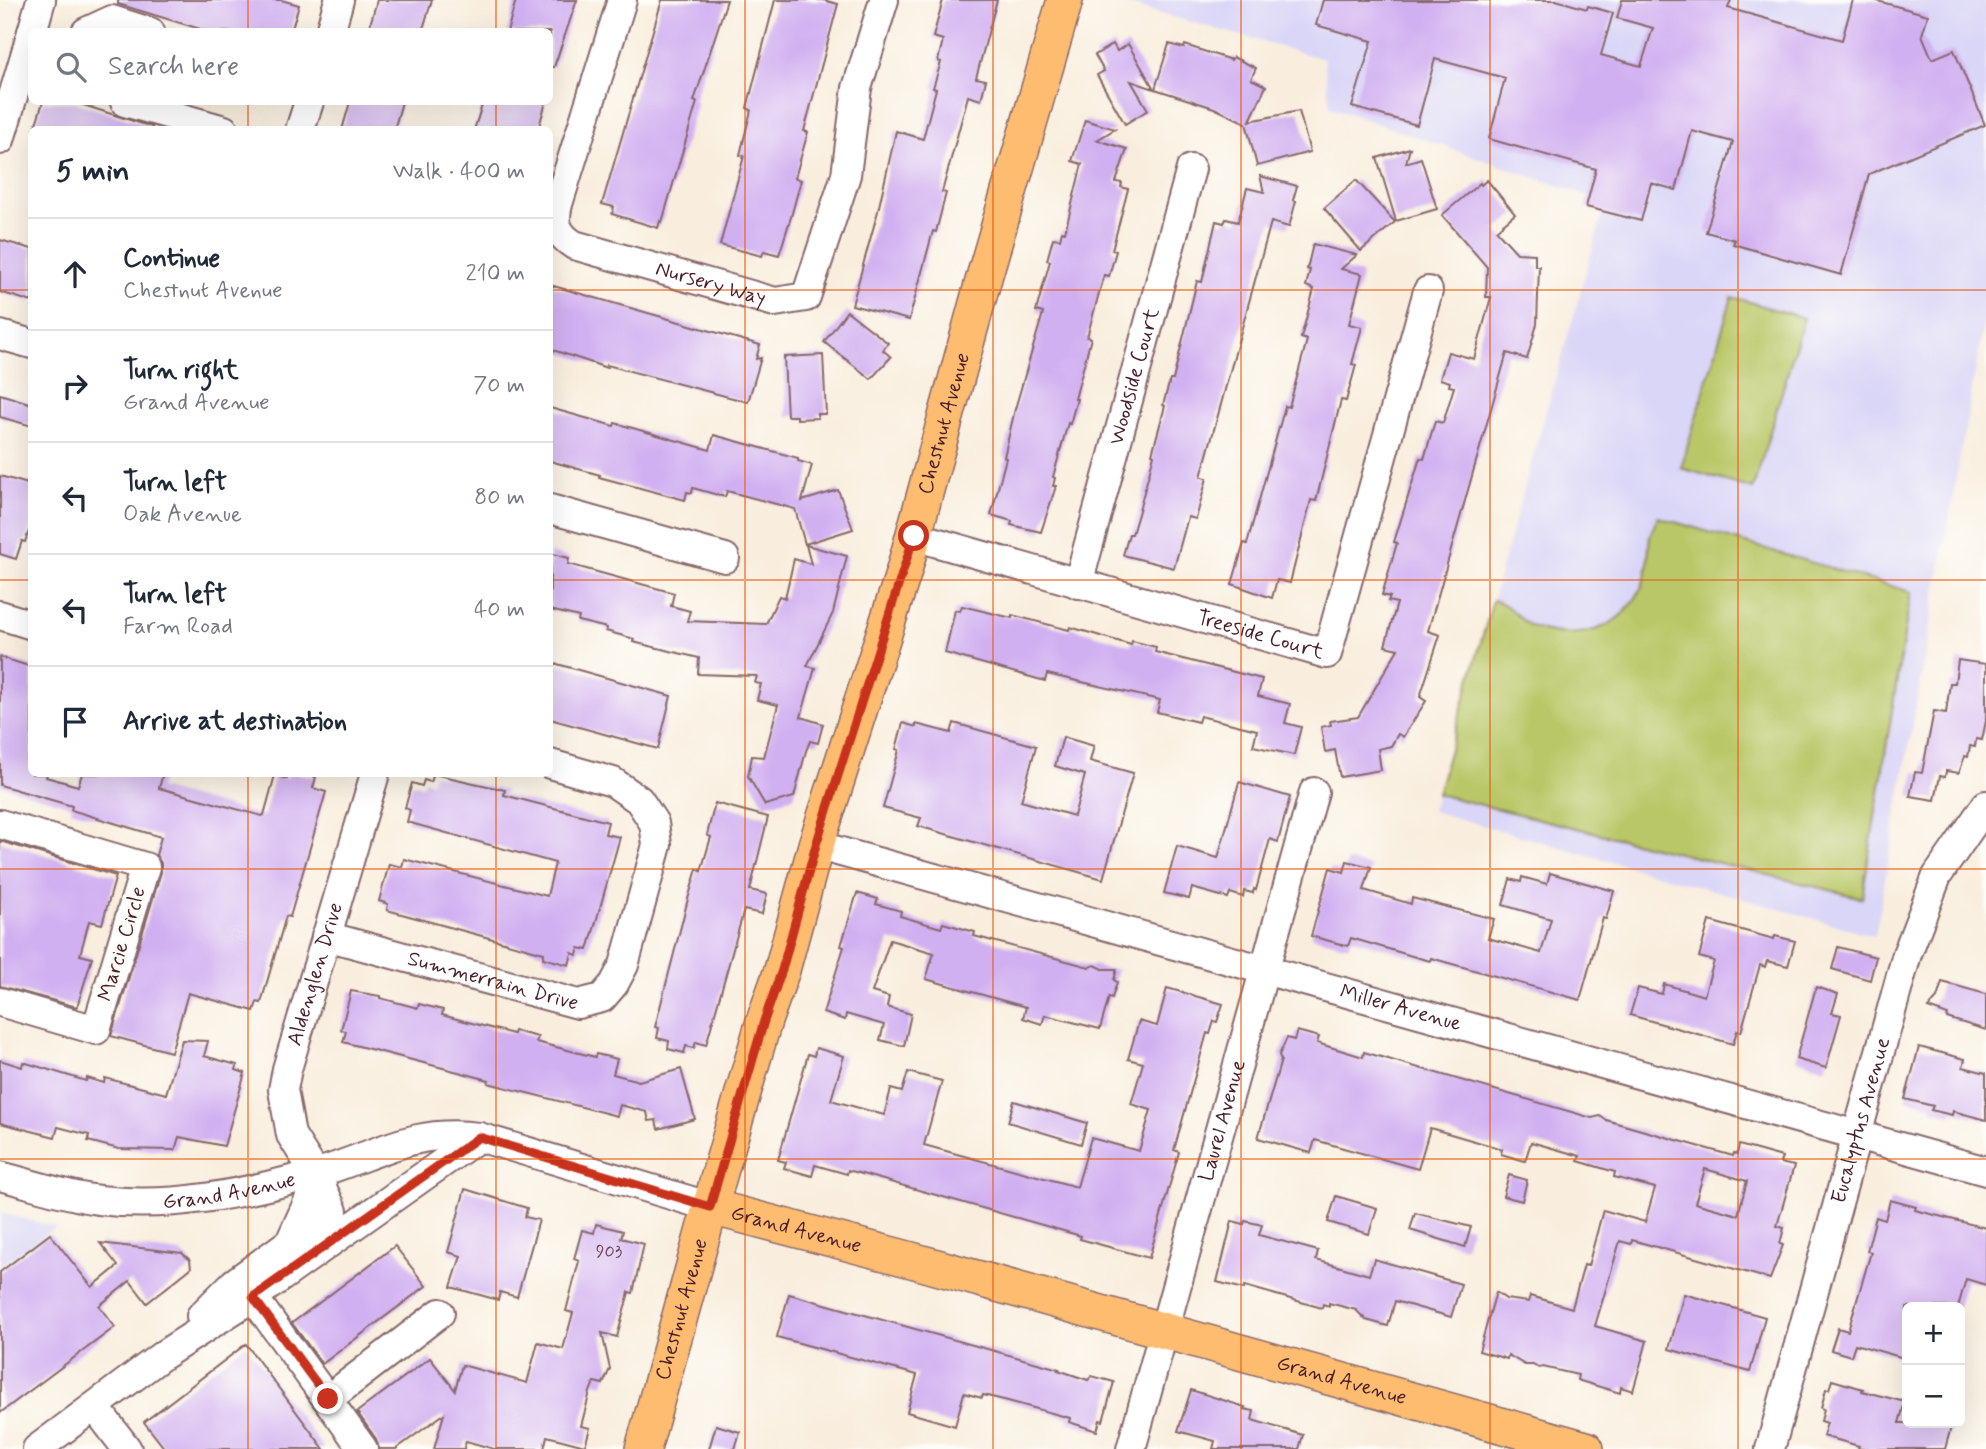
<!DOCTYPE html>
<meta charset="utf-8">
<style>
:root{--surface:#fff;--page:#f6f6f7;--text:#1f2937;--muted:#747a83;--line:#e0e1e3}
body{margin:0;font-family:Mynerve,sans-serif;background:var(--page);color:var(--text)}
.controls{position:absolute;right:21px;bottom:21px;display:grid;overflow:hidden;border-radius:10px;box-shadow:0 7px 28px #0002}
.controls button{width:63px;height:63px;display:grid;place-items:center;padding:0;border:0;border-bottom:2px solid var(--line);background:var(--surface);color:var(--text);font:35px sans-serif}
.stop{position:absolute;width:21px;height:21px;margin:-16px;border:5px solid #c8321e;border-radius:50%;background:#fff}
.stop.end{background:#c8321e;border-color:#fff;box-shadow:0 2px 7px #0008}
.list{margin:0;padding:0;list-style:none}
h2{display:flex;justify-content:space-between;align-items:center;height:91px;margin:0;padding:0 28px;font-size:30px}
h2 small{font-size:23px;font-weight:400;color:var(--muted)}
.list li{display:grid;grid-template-columns:46px 1fr auto;gap:21px;align-items:center;box-sizing:border-box;height:112px;padding:0 28px;border-top:2px solid var(--line)}
.list b{display:block;font-size:26px;white-space:nowrap}
.list p{margin:0;font-size:23px;white-space:nowrap;color:var(--muted)}
.list em{font-size:23px;font-style:normal;color:var(--muted)}
.icon{flex:none;width:38px;height:38px;fill:none;stroke:currentColor;stroke-width:2;stroke-linecap:round;stroke-linejoin:round}
.map{position:relative;flex:none;width:1986px;height:1449px;overflow:hidden}
.search{position:absolute;background:var(--surface);box-shadow:0 7px 28px #0002;left:28px;top:28px;width:525px;height:77px;display:flex;align-items:center;gap:18px;box-sizing:border-box;padding:0 24px;border-radius:10px;color:var(--muted);font-size:26px}
.panel{position:absolute;background:var(--surface);box-shadow:0 7px 28px #0002;left:28px;top:126px;width:525px;height:651px;border-radius:10px}
.map>svg:first-child{display:block}
.built{fill:#dad6f7}
.green{fill:#bac768;stroke:#82734a;stroke-width:2}
.building{fill:#d1b0f1;fill-rule:evenodd}
.lines{fill:none;stroke-linecap:round;stroke-linejoin:round}
.minor-casing{stroke:#87676a;stroke-width:32}
.major-casing{stroke:#87676a;stroke-width:38}
.minor{stroke:#fff;stroke-width:28}
.major{stroke:#fdbc70;stroke-width:35}
.route{stroke:#c8321e;stroke-width:9}
.grid{fill:none;stroke:#e8590c;stroke-width:2;stroke-opacity:0.55}
.labels{text-anchor:middle;dominant-baseline:central;stroke-width:7;stroke-linejoin:round;paint-order:stroke}
.number-label{font-size:18px;fill:#6c435c}
.street-label{font-size:21px;fill:#4a1f2b;stroke:#fdfcf7}
</style>
<div class="map">
<svg width="1986" height="1449" viewBox="0 0 1986 1449">
<rect width="100%" height="100%" fill="#fdfcf7"/>
<filter id="ink" filterUnits="userSpaceOnUse"><feTurbulence type="fractalNoise" baseFrequency=".0143" numOctaves="2"/><feDisplacementMap in="SourceGraphic" scale="14" xChannelSelector="R" yChannelSelector="G"/><feConvolveMatrix kernelMatrix="1 2 1 2 8 2 1 2 1" color-interpolation-filters="sRGB"/></filter>
<filter id="wash" filterUnits="userSpaceOnUse"><feTurbulence type="fractalNoise" baseFrequency=".00686" numOctaves="4" result="noise"/><feDisplacementMap in="SourceGraphic" scale="28" xChannelSelector="R" yChannelSelector="G"/><feGaussianBlur stdDeviation="1.57" result="paint"/><feColorMatrix in="noise" values="0 0 0 0 0 0 0 0 0 0 0 0 0 0 0 0 0 1.4 0 .05"/><feComposite in="paint" operator="in"/></filter>
<g filter="url(#wash)">
<rect width="100%" height="100%" fill="#f9eede"/>
<!-- built -->
<g class="built">
<polygon points="1112,0 1986,0 1986,310 1875,936 1432,811 1606,202 1330,107 1324,59"/>
<polygon points="0,1213 56,1227 0,1266"/>
</g>
<!-- green -->
<g class="green">
<polygon points="1732,297 1804,318 1753,489 1681,468"/>
<path d="M1658,517L1911,592L1862,898L1437,794L1493,600C1510,603 1517,620 1533,627C1549,633 1569,635 1586,632C1620,626 1643,598 1648,564C1649,555 1648,546 1650,537C1651,530 1656,524 1658,517Z"/>
</g>
<g id="blocks">
<!-- building -->
<g class="building">
<polygon points="118,0 281,0 299,5 291,32 210,32 118,4"/>
<polygon points="377,0 432,0 422,32 368,32"/>
<polygon points="516,0 577,0 554,67 550,67 550,32 507,32"/>
<polygon points="662,0 727,0 694,101 697,102 662,222 660,221 658,228 612,214 614,207 602,204"/>
<polygon points="775,0 823,0 838,4 804,131 808,132 795,178 801,180 791,217 779,255 764,251 762,256 720,245 744,156 740,155 751,110 747,108"/>
<polygon points="943,0 997,0 976,78 986,80 981,100 968,96 942,192 946,193 936,232 933,231 909,320 852,305 878,211 896,131 923,139 936,89 933,88 941,62 938,61 943,40 933,37"/>
<polygon points="1323,0 1556,0 1587,9 1588,6 1613,13 1601,55 1641,66 1653,28 1617,18 1622,0 1731,0 1728,8 1842,40 1853,0 1874,0 1928,15 1922,35 1932,59 1954,50 1985,125 1869,174 1841,275 1733,244 1735,240 1706,232 1733,142 1692,131 1676,190 1651,183 1641,221 1586,207 1596,169 1489,139 1505,78 1435,59 1417,125 1352,107 1372,41 1316,25"/>
<polygon points="1113,44 1117,51 1128,44 1154,89 1131,81 1148,110 1125,124 1097,75 1104,71 1095,55"/>
<polygon points="1169,44 1184,48 1185,45 1231,60 1233,57 1256,68 1251,79 1266,86 1250,121 1299,111 1310,152 1257,166 1246,123 1214,108 1155,89"/>
<polygon points="43,102 74,102 152,127 152,130 34,130"/>
<polygon points="350,102 402,102 394,130 342,130"/>
<polygon points="483,102 546,102 538,130 474,130"/>
<polygon points="1085,120 1115,129 1097,140 1127,149 1116,182 1122,183 1121,187 1128,189 1112,250 1116,251 1109,276 1104,275 1087,337 1091,338 1075,399 1077,399 1070,424 1068,423 1053,477 1055,478 1053,486 1056,486 1041,532 1011,525 1012,521 991,515 1006,458 1004,457 1015,409 1043,313 1036,311 1050,261 1047,260 1053,238 1060,239 1062,231 1065,232 1082,164 1072,161"/>
<polygon points="1410,148 1406,163 1421,158 1437,209 1396,221 1377,158"/>
<polygon points="1260,176 1297,186 1293,200 1296,201 1289,227 1271,222 1201,477 1207,478 1196,519 1188,517 1174,568 1123,555 1129,534 1132,534 1138,514 1154,455 1152,454 1165,406 1163,405 1170,380 1173,380 1197,281 1202,282 1216,221 1224,223 1226,219 1238,222 1247,188 1264,192"/>
<polygon points="1356,180 1395,222 1361,251 1324,208"/>
<polygon points="1487,180 1515,214 1496,230 1517,253 1535,254 1535,266 1539,266 1537,324 1527,359 1507,353 1504,363 1428,631 1440,635 1420,697 1426,701 1403,737 1398,734 1391,746 1378,749 1381,770 1340,777 1335,750 1325,752 1321,727 1331,725 1330,721 1358,717 1398,649 1385,646 1397,603 1388,601 1390,597 1382,595 1397,543 1394,542 1420,458 1424,459 1435,421 1443,423 1454,387 1449,386 1450,382 1440,379 1448,352 1474,359 1491,297 1486,297 1487,267 1442,215 1480,183 1481,185"/>
<polygon points="0,240 32,249 32,302 0,292"/>
<polygon points="1313,244 1357,255 1341,269 1362,274 1349,324 1362,327 1352,364 1356,365 1346,401 1341,400 1316,501 1311,500 1290,583 1277,580 1272,598 1232,584 1244,543 1247,544 1285,406 1289,407 1307,340 1301,338 1314,289 1306,286 1310,270 1307,269"/>
<polygon points="550,285 760,345 756,359 761,358 748,402 607,365 607,368 550,349"/>
<polygon points="847,311 888,343 883,350 891,357 871,379 824,342"/>
<polygon points="823,355 826,414 817,414 818,418 797,419 797,416 787,416 784,357"/>
<polygon points="0,394 32,404 32,426 0,417"/>
<polygon points="550,408 614,426 615,423 710,450 714,435 798,458 798,461 812,465 802,501 838,490 853,529 805,544 795,509 727,491 725,497 693,488 692,493 687,492 685,500 599,477 600,475 550,461"/>
<polygon points="0,476 32,485 32,522 25,542 22,541 16,559 0,554"/>
<polygon points="806,545 847,556 833,613 807,666 815,668 801,717 823,724 818,743 810,741 806,751 794,797 765,805 748,776 752,756 764,757 778,705 757,700 761,684 755,683 757,676 698,674 699,658 633,642 634,639 606,631 607,628 578,621 579,617 550,610 550,553 569,558 568,564 674,593 671,606 690,611 687,621 766,624 779,596 785,598 794,559 811,564"/>
<polygon points="962,606 1012,618 1012,615 1069,630 1070,627 1131,645 1132,641 1156,647 1155,652 1262,679 1258,696 1290,704 1285,723 1301,727 1294,755 1253,746 1257,730 1200,716 1198,722 1157,712 1160,700 1047,674 1045,681 945,653 955,610 960,611"/>
<polygon points="0,657 32,667 32,774 47,774 46,777 78,786 82,774 163,774 159,788 262,816 264,815 275,775 287,779 289,774 302,774 316,777 313,788 326,792 290,917 286,916 261,1003 257,1002 254,1011 188,993 171,1052 111,1036 161,872 161,863 156,855 161,837 71,810 72,806 0,785"/>
<polygon points="1958,660 1986,664 1986,721 1982,740 1976,739 1975,747 1970,746 1968,757 1965,756 1959,773 1946,771 1945,777 1940,776 1935,800 1910,796 1915,772 1922,773 1934,711 1946,713 1950,683 1955,683"/>
<polygon points="550,662 671,696 658,749 550,719"/>
<polygon points="903,723 916,727 916,724 951,733 954,723 1036,746 1021,801 1074,816 1085,775 1055,766 1063,737 1094,746 1090,761 1133,773 1103,879 918,826 921,818 883,808 899,750 896,749"/>
<polygon points="434,774 505,790 504,795 608,822 605,834 620,837 588,950 579,948 577,955 572,953 569,965 543,958 544,953 387,910 388,904 379,901 389,864 402,867 404,859 547,896 555,863 407,822 410,810 405,808 412,783 422,786 424,780 431,782"/>
<polygon points="1239,782 1290,797 1278,842 1270,839 1256,890 1254,889 1253,893 1244,891 1243,897 1230,893 1228,898 1192,888 1189,899 1164,893 1177,846 1218,858"/>
<polygon points="715,803 768,817 750,890 767,894 762,914 744,910 706,1045 696,1042 694,1048 686,1046 684,1053 668,1049 669,1041 657,1038 659,1028 655,1027 688,899 697,869 701,871 711,837 707,835"/>
<polygon points="0,841 116,876 102,924 89,921 80,955 92,958 77,1007 0,986"/>
<polygon points="1347,861 1371,867 1364,890 1411,904 1412,898 1494,919 1488,938 1541,953 1551,919 1503,905 1510,879 1521,882 1522,877 1547,884 1550,873 1614,891 1606,919 1603,918 1580,1000 1431,958 1430,961 1412,956 1351,938 1348,946 1311,936 1330,868 1344,872"/>
<polygon points="857,893 878,899 876,904 901,911 900,916 941,928 943,923 975,932 974,936 1089,967 1095,965 1103,969 1117,969 1114,980 1117,982 1112,998 1109,997 1100,1029 1045,1015 1042,1024 1023,1018 1026,1007 926,979 934,953 890,940 872,992 889,997 887,1007 911,1014 904,1046 880,1040 884,1025 846,1014 845,1020 823,1013 844,947 841,946"/>
<polygon points="1709,921 1774,939 1775,936 1795,941 1788,966 1767,961 1765,967 1760,965 1741,1032 1737,1031 1733,1044 1630,1015 1638,988 1662,994 1664,984 1704,996 1714,961 1699,957"/>
<polygon points="1838,947 1876,957 1870,980 1832,969"/>
<polygon points="1942,982 1986,994 1986,1030 1947,1018 1948,1015 1928,1008 1937,998"/>
<polygon points="1816,987 1838,994 1832,1013 1841,1015 1826,1068 1796,1059"/>
<polygon points="1167,988 1223,1004 1217,1022 1214,1021 1210,1034 1207,1033 1174,1150 1179,1152 1149,1258 1080,1239 1081,1236 848,1170 847,1174 815,1165 812,1176 784,1168 786,1162 778,1160 808,1054 814,1056 816,1048 844,1056 831,1100 884,1115 891,1089 902,1092 908,1072 942,1081 924,1145 1077,1187 1091,1138 1139,1151 1151,1110 1131,1104 1143,1063 1128,1059 1139,1021 1157,1026"/>
<polygon points="351,991 380,996 380,998 418,1008 419,1004 443,1010 442,1015 513,1034 514,1031 538,1037 536,1042 595,1057 596,1054 617,1059 613,1074 639,1081 681,1069 695,1119 658,1129 656,1120 649,1121 647,1112 620,1105 617,1116 488,1083 489,1080 343,1042 346,1031 341,1030"/>
<path d="M1297,1031L1319,1037L1317,1043L1363,1057L1364,1052L1592,1118L1600,1116L1606,1120L1733,1156L1734,1153L1737,1154L1739,1145L1782,1157L1780,1163L1794,1166L1777,1226L1784,1228L1780,1244L1783,1245L1770,1279L1632,1240L1631,1244L1620,1241L1595,1326L1647,1341L1633,1391L1621,1387L1620,1393L1577,1380L1578,1375L1543,1367L1539,1368L1533,1365H1525L1508,1355L1507,1359L1479,1351L1496,1292L1506,1299L1528,1302L1530,1296L1572,1308L1584,1265L1588,1266L1603,1210L1645,1222L1655,1188L1614,1177L1615,1172L1578,1161L1580,1156L1531,1142L1525,1161L1501,1154L1502,1149L1430,1128L1418,1169L1315,1140L1311,1153L1258,1138L1281,1060L1279,1055L1287,1038L1294,1040ZM1705,1169L1747,1181L1738,1215L1695,1203Z"/>
<polygon points="182,1040 208,1041 204,1056 237,1065 236,1070 245,1073 224,1146 179,1137 175,1150 119,1149 88,1141 89,1135 58,1127 55,1137 0,1123 0,1060 22,1067 23,1062 86,1081 87,1078 104,1083 105,1078 166,1094"/>
<polygon points="1919,1047 1965,1059 1963,1067 1986,1073 1986,1120 1953,1111 1952,1115 1931,1110 1933,1106 1905,1099"/>
<polygon points="1014,1101 1087,1123 1081,1144 1008,1122"/>
<polygon points="1509,1175 1527,1180 1522,1201 1503,1196"/>
<polygon points="465,1189 527,1208 525,1217 539,1220 517,1297 500,1292 498,1300 451,1287 461,1256 448,1252"/>
<polygon points="1336,1196 1377,1208 1369,1234 1328,1222"/>
<polygon points="1890,1200 1916,1207 1915,1210 1986,1228 1986,1285 1966,1279 1958,1307 1907,1307 1907,1359 1855,1344 1851,1356 1831,1350 1838,1328 1848,1331 1871,1252 1867,1251 1876,1217 1885,1220"/>
<polygon points="1415,1213 1471,1227 1465,1247 1410,1230"/>
<polygon points="1232,1221 1244,1224 1245,1221 1262,1225 1259,1235 1318,1251 1316,1260 1369,1275 1374,1259 1461,1284 1451,1317 1395,1301 1388,1326 1366,1320 1356,1310 1329,1303 1329,1306 1323,1304 1322,1308 1245,1286 1244,1289 1217,1282"/>
<polygon points="596,1224 623,1231 621,1238 644,1244 633,1293 629,1292 617,1337 602,1333 610,1369 603,1384 594,1382 590,1392 581,1426 590,1428 585,1446 547,1436 544,1449 494,1449 466,1441 464,1449 434,1449 444,1414 396,1449 379,1449 376,1439 357,1412 430,1358 455,1390 462,1365 527,1383 538,1342 563,1349 573,1313 566,1311 579,1261 574,1259 582,1230 594,1233"/>
<polygon points="50,1234 92,1287 118,1266 100,1243 182,1253 190,1260 191,1268 147,1303 130,1281 99,1306 115,1327 0,1413 0,1272"/>
<polygon points="395,1246 426,1286 322,1364 292,1323"/>
<polygon points="789,1294 1059,1369 1058,1370 1088,1380 1092,1376 1114,1382 1103,1421 1100,1420 1097,1431 1069,1422 1070,1418 1008,1401 983,1395 982,1398 964,1393 955,1426 907,1412 917,1375 777,1337"/>
<polygon points="1684,1294 1765,1317 1750,1372 1669,1349"/>
<polygon points="246,1344 324,1449 165,1449 144,1422"/>
<polygon points="1832,1380 1863,1389 1862,1391 1905,1402 1899,1423 1936,1423 1951,1427 1945,1449 1858,1449 1859,1446 1823,1436 1827,1423 1821,1421 1824,1409 1821,1408 1826,1389 1829,1389"/>
<polygon points="1191,1390 1245,1407 1244,1409 1254,1411 1252,1420 1303,1435 1299,1449 1213,1449 1215,1441 1178,1431"/>
<polygon points="716,1425 740,1432 735,1449 709,1449"/>
</g>
</g>
</g>
<g filter="url(#ink)">
<use href="#blocks" fill-opacity="0" stroke="#87676a" stroke-width="2"/>
<g class="lines">
<defs>
<g id="minor">
<path id="s1" d="M622,0L558,204C553,224 557,234 574,245L775,302L806,297L846,175L857,88L884,0"/>
<polyline points="32,32 41,0"/>
<polyline points="86,32 112,20 150,32"/>
<polyline points="330,32 339,0"/>
<polyline points="125,102 224,130"/>
<polyline points="300,130 309,102"/>
<polyline points="0,140 32,32"/>
<polyline points="0,335 32,344"/>
<polyline points="550,509 725,558"/>
<path id="s2" d="M914,536L1327,654L1428,291"/>
<path id="s3" d="M1078,584L1191,169"/>
<polyline points="0,615 32,625"/>
<polyline points="0,824 145,867 96,1030 0,1002"/>
<path id="s4" d="M816,845L1986,1171"/>
<path id="s5" d="M326,936L578,1004L602,998L614,984L624,965L657,845L654,823L639,800L613,782L550,764"/>
<path id="s6" d="M0,1176C32,1184 66,1196 99,1200C170,1209 246,1193 314,1174C376,1156 411,1128 479,1137L711,1207"/>
<polyline points="315,1253 479,1137"/>
<polyline points="253,1297 363,1449"/>
<polyline points="201,1316 234,1283 290,1242 309,1200 315,1173"/>
<polyline points="328,1399 440,1313"/>
<polyline points="95,1407 127,1449"/>
<path id="s7" d="M37,1449L163,1355L253,1297L315,1253L333,1211L315,1173L291,1135L283,1090L287,1069L375,774"/>
<path id="s8" d="M1131,1449L1314,792"/>
<path id="s9" d="M1770,1449L1907,954L1937,876L1986,805"/>
</g>
<g id="major">
<path id="s10" d="M711,1207L908,1259L1586,1449"/>
<path id="s11" d="M643,1449L720,1172L764,1021L782,970L816,845L903,574L985,274L1065,0"/>
</g>
</defs>
<!-- minor casing -->
<use href="#minor" class="minor-casing"/>
<!-- major casing -->
<use href="#major" class="major-casing"/>
<!-- minor -->
<use href="#minor" class="minor"/>
<!-- major -->
<use href="#major" class="major"/>
</g>
</g>
<g class="lines" filter="url(#ink)">
<!-- route -->
<polyline class="route" points="328,1399 253,1297 479,1137 710,1207 764,1021 782,970 816,845 914,536"/>
</g>
<!-- grid -->
<path class="grid" d="M248,0V32M496,0V32M745,0V1449M993,0V1449M1241,0V1449M1490,0V1449M1738,0V1449M248,102V130M496,102V130M0,290H32M550,290H1986M0,580H32M550,580H1986M248,774V1449M496,774V1449M0,869H1986M0,1159H1986"/>
<g class="labels">
<!-- number labels -->
<g class="number-label">
<text x="609" y="1252">903</text>
</g>
<!-- street labels -->
<g class="street-label">
<text stroke="none"><textPath href="#s1" startOffset="404">Nursery Way</textPath></text>
<text stroke="none"><textPath href="#s3" startOffset="215">Woodside Court</textPath></text>
<text stroke="none"><textPath href="#s11" startOffset="1069">Chestnut Avenue</textPath></text>
<text stroke="none"><textPath href="#s2" startOffset="360">Treeside Court</textPath></text>
<text transform="translate(122 944) rotate(-73)">Marcie Circle</text>
<text stroke="none"><textPath href="#s7" startOffset="639">Aldenglen Drive</textPath></text>
<text stroke="none"><textPath href="#s5" startOffset="173">Summerrain Drive</textPath></text>
<text stroke="none"><textPath href="#s4" startOffset="607">Miller Avenue</textPath></text>
<text stroke="none"><textPath href="#s9" startOffset="341">Eucalyptus Avenue</textPath></text>
<text stroke="none"><textPath href="#s8" startOffset="341">Laurel Avenue</textPath></text>
<text stroke="none"><textPath href="#s6" startOffset="233">Grand Avenue</textPath></text>
<text stroke="none"><textPath href="#s10" startOffset="88">Grand Avenue</textPath></text>
<text stroke="none"><textPath href="#s11" startOffset="145">Chestnut Avenue</textPath></text>
<text stroke="none"><textPath href="#s10" startOffset="654">Grand Avenue</textPath></text>
</g>
</g>
</svg>
<div class="controls">
<button>+</button>
<button>−</button>
</div>
<div class="stop" style="left:914px;top:536px"></div>
<div class="stop end" style="left:328px;top:1399px"></div>
<div class="search"><svg class="icon" aria-label="search" viewBox="0 0 24 24"><circle cx="10" cy="10" r="6"/><path d="M15 15l6 6"/></svg>Search here</div>
<section class="panel">
<h2>5 min<small>Walk · 400 m</small></h2>
<ul class="list">
<li><svg class="icon" aria-label="ahead" viewBox="0 0 24 24"><path d="M12 20V5M6 11l6-6 6 6"/></svg><div><b>Continue</b><p>Chestnut Avenue</p></div><em>210 m</em></li>
<li><svg class="icon" aria-label="right" viewBox="0 0 24 24"><path d="M7 20v-9h11M14 6l5 5-5 5"/></svg><div><b>Turn right</b><p>Grand Avenue</p></div><em>70 m</em></li>
<li><svg class="icon" aria-label="left" viewBox="0 0 24 24"><path d="M17 20v-9H6M10 6l-5 5 5 5"/></svg><div><b>Turn left</b><p>Oak Avenue</p></div><em>80 m</em></li>
<li><svg class="icon" aria-label="left" viewBox="0 0 24 24"><path d="M17 20v-9H6M10 6l-5 5 5 5"/></svg><div><b>Turn left</b><p>Farm Road</p></div><em>40 m</em></li>
<li><svg class="icon" aria-label="arrive" viewBox="0 0 24 24"><path d="M6 21V4h12l-3 4 3 4H6"/></svg><div><b>Arrive at destination</b></div></li>
</ul>
</section>
</div>
